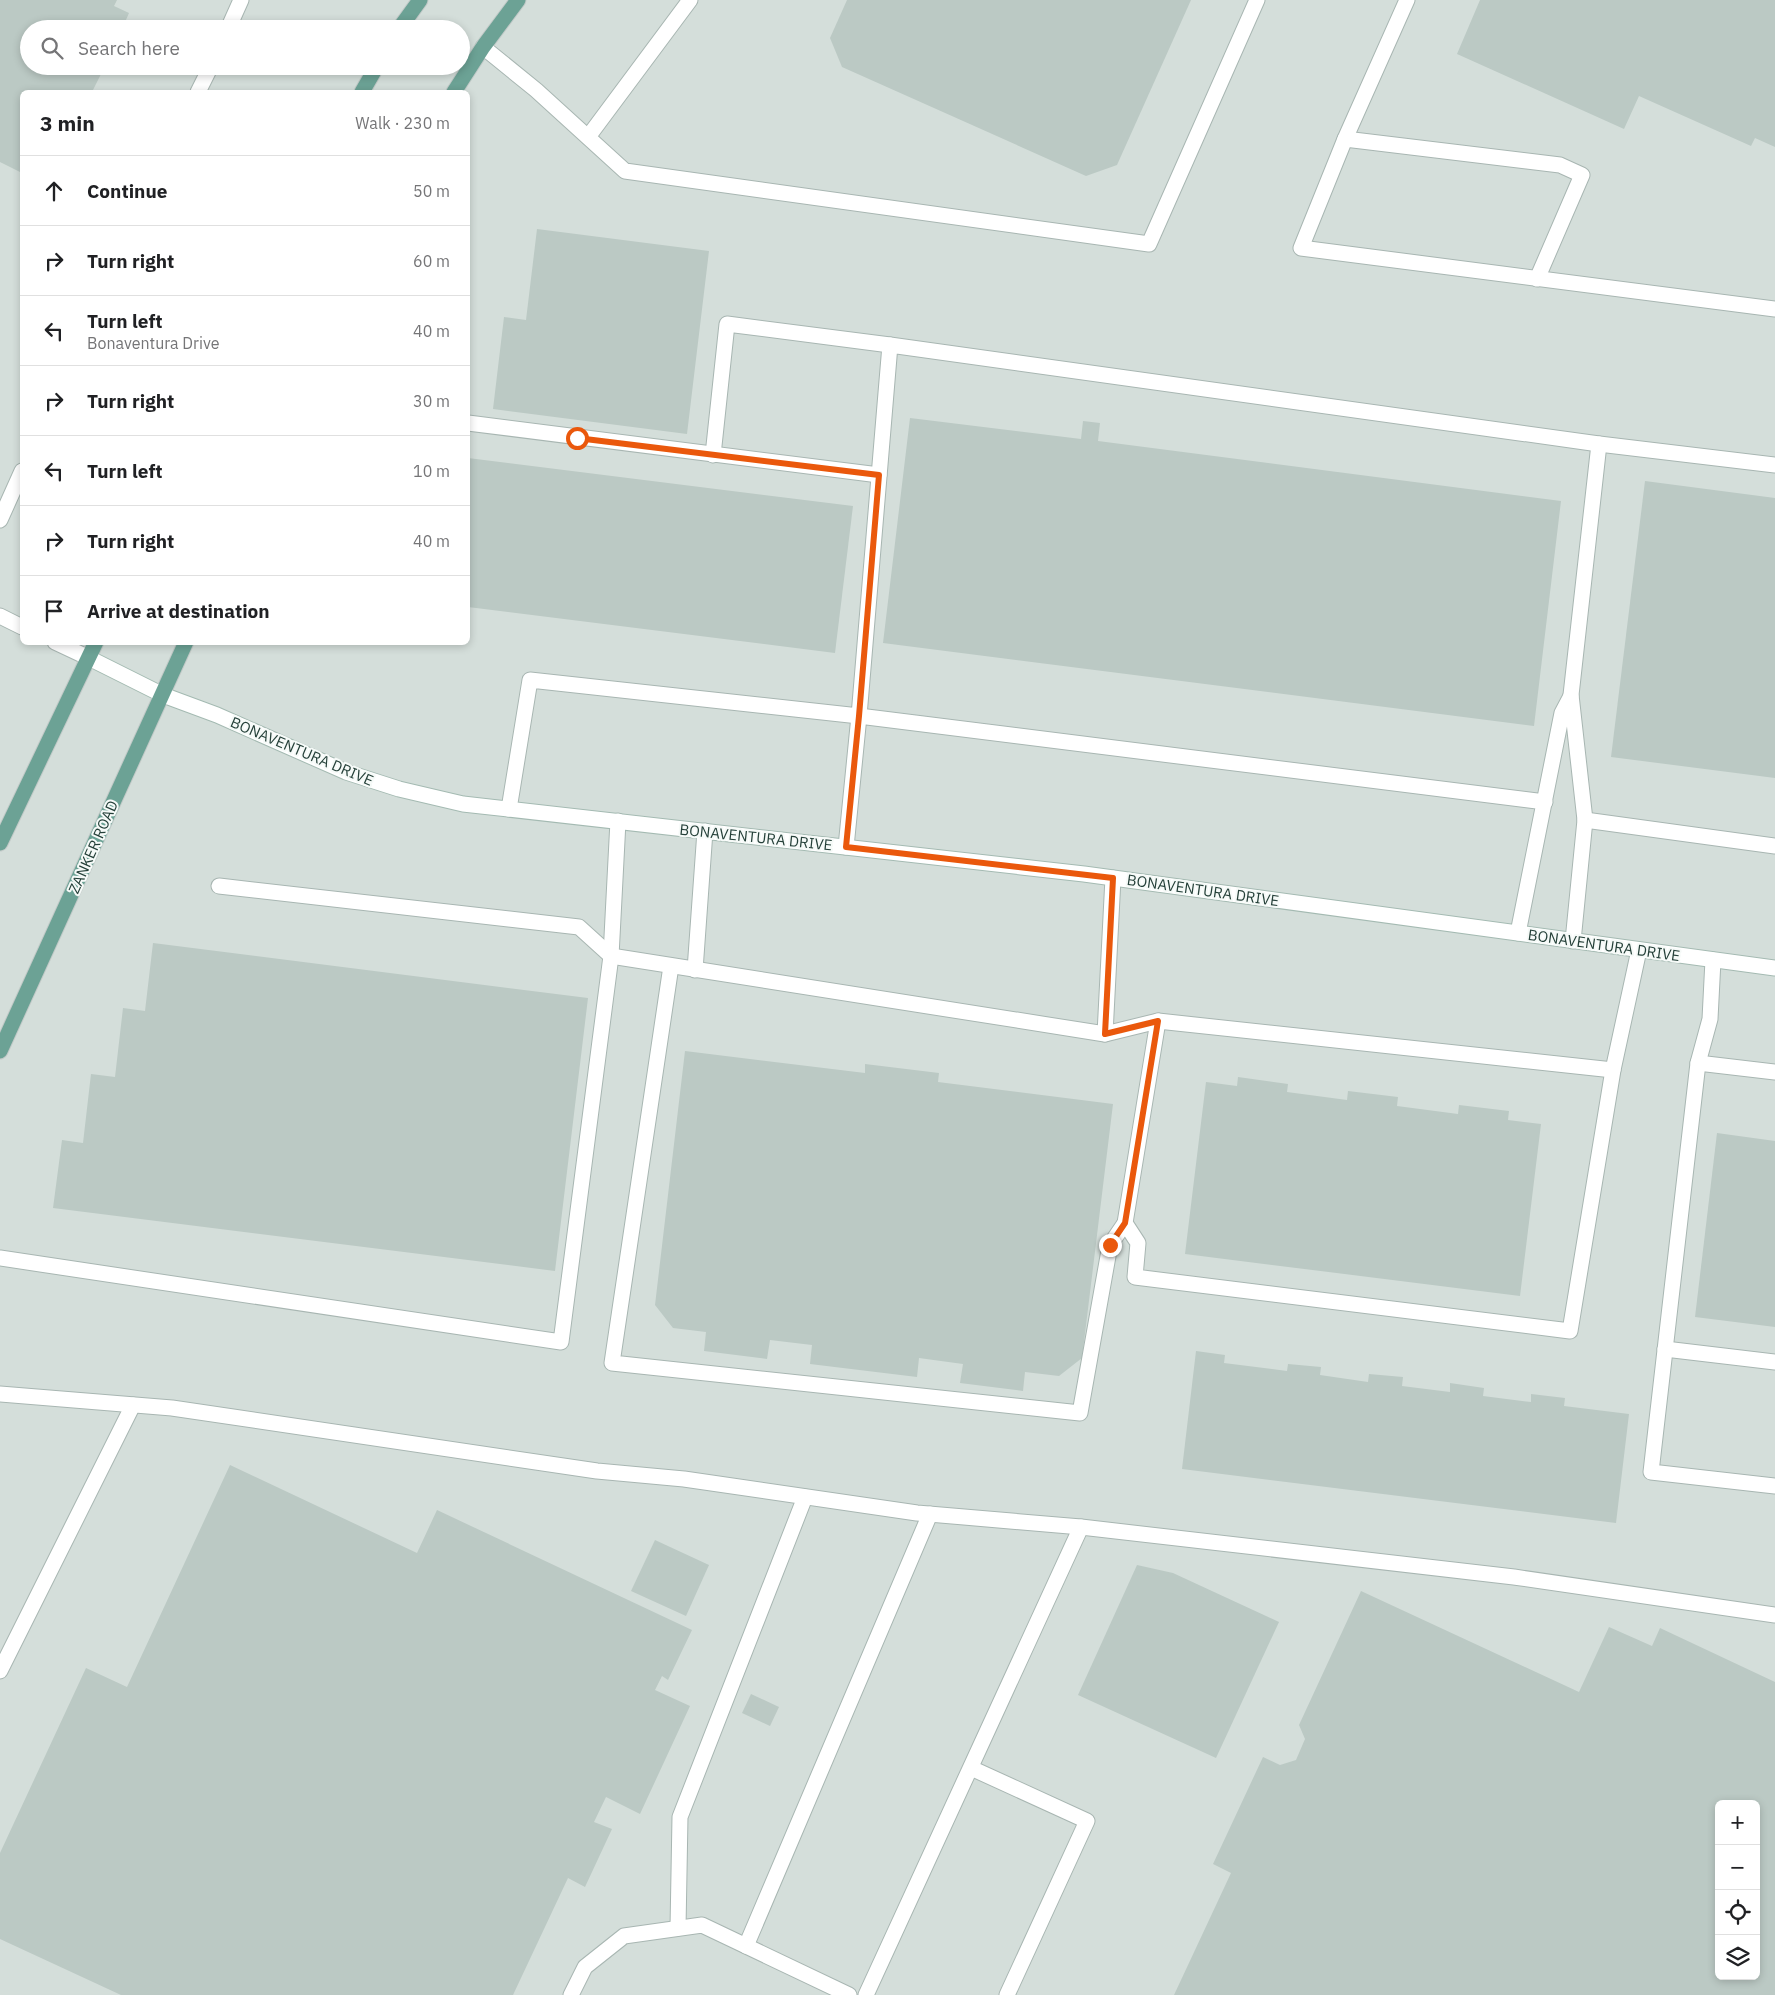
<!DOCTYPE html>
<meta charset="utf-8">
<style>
:root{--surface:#fff;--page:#f2f2f2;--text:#202124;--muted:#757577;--line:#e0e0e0}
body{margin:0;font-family:"IBM Plex Sans",sans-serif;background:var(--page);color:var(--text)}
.controls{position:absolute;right:15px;bottom:15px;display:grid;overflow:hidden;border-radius:8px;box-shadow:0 2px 8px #0003}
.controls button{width:45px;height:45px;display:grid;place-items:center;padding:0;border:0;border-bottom:1px solid var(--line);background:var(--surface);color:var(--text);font:25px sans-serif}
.stop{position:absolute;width:15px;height:15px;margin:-11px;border:4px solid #ea580c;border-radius:50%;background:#fff}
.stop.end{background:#ea580c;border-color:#fff;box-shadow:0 1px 5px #0008}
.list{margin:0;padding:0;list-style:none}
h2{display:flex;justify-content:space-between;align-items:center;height:65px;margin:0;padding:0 20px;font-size:21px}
h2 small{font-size:16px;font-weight:400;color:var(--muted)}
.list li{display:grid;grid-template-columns:32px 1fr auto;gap:15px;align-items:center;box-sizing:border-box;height:70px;padding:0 20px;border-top:1px solid var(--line)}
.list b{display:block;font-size:19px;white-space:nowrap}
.list p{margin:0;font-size:16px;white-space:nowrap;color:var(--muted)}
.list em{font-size:16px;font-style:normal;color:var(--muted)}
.icon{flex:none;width:28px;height:28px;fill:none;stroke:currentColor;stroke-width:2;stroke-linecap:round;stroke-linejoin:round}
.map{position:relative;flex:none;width:1775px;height:1995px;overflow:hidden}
.search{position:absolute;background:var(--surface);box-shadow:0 2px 8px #0003;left:20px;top:20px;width:450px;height:55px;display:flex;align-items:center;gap:12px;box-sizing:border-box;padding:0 18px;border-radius:28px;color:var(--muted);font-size:19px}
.panel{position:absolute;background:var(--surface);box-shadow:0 2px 8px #0003;left:20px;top:90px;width:450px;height:555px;border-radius:8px}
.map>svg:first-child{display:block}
.built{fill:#d4deda;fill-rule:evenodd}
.building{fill:#bbc9c4;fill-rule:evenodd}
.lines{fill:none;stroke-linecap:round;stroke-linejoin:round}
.lane-casing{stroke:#a8b6b2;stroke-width:17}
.secondary-casing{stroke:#a4bab2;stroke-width:17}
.primary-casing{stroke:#c2cac8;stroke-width:17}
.lane{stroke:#fff;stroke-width:15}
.secondary{stroke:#fff;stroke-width:15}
.primary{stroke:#6ca295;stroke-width:15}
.route{stroke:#ea580c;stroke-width:6}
.labels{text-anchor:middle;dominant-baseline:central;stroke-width:4;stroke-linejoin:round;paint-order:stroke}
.street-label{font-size:15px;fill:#254039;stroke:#f6faf8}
</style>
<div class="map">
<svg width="1775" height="1995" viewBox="0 0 1775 1995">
<rect width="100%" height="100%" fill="#e6eeeb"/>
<!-- built -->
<path class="built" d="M0,0H1775V1995H0ZM29,29H461V66H29ZM22,92H468V642H22ZM1719,1804H1756V1976H1719Z"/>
<!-- building -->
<g class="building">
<polygon points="0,0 117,0 114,6 129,13 122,29 29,29 29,66 105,66 92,92 22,92 22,173 0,162"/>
<polygon points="847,0 1191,0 1117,165 1086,176 842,67 830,38"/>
<polygon points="1480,0 1775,0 1775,147 1755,138 1751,146 1639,96 1624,129 1457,54"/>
<polygon points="537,229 709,251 687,434 493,409 504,317 526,320"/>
<polygon points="910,418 1081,439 1083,421 1100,423 1098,441 1561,501 1534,726 883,643"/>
<polygon points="468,458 853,506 835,653 468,607"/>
<polygon points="1645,481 1775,498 1775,778 1611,757"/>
<polygon points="153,943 588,998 555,1271 53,1208 62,1140 83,1143 91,1074 115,1077 123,1008 145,1011"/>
<polygon points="685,1051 865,1073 865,1064 939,1073 938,1082 1113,1104 1082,1358 1059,1376 1025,1372 1023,1391 960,1383 963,1364 919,1358 917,1377 810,1364 812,1345 770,1340 767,1359 704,1351 706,1332 673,1328 655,1305"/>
<polygon points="1238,1077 1288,1084 1287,1092 1347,1100 1348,1091 1398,1097 1397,1106 1458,1114 1459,1105 1509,1111 1508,1120 1541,1124 1520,1296 1185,1254 1206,1082 1237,1086"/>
<polygon points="1717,1133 1775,1141 1775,1327 1695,1317"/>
<polygon points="1196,1351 1225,1355 1224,1363 1287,1371 1288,1364 1321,1367 1320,1375 1368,1382 1369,1374 1403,1377 1402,1386 1450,1392 1450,1383 1484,1388 1483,1396 1531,1402 1531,1394 1565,1398 1564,1406 1629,1414 1616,1523 1182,1469"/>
<polygon points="230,1465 417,1553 437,1510 692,1630 668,1680 662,1676 655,1690 690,1706 640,1814 606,1797 594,1822 612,1829 585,1887 568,1878 513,1995 121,1995 0,1939 0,1853 86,1668 127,1687"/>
<polygon points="655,1540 709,1565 686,1616 631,1591"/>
<polygon points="1137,1565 1173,1573 1279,1622 1216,1758 1078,1695"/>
<path d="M1361,1591L1579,1692L1609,1627L1652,1646L1660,1628L1775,1682V1995H1174L1231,1873L1213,1864L1263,1757L1280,1765L1296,1760L1305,1739L1299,1725ZM1719,1804H1756V1976H1719Z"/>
<polygon points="751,1694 779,1707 770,1726 742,1713"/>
</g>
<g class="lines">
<defs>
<g id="lane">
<polyline points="1407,0 1345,139 1301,248 1775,309"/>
<polyline points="228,29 241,0"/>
<polyline points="483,47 536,90 625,171 1149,244 1257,0"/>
<polyline points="198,92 211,66"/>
<polyline points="588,137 690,0"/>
<polyline points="1345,139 1560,165 1582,175 1537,279"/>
<polyline points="468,423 879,475"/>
<polyline points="713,455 727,324 890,345"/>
<polyline points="0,520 22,471"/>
<polyline points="0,616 22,627"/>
<polyline points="55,642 89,658"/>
<polyline points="509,809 530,680 859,716 890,345 1599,444 1775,465"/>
<polyline points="1585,820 1775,846"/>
<polyline points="846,847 859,716 1545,802"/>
<polyline points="219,886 579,927 611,956 1105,1034 1158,1021 1613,1070"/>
<polyline points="1518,933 1562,713 1571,696"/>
<polyline points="1573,941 1585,820 1571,695 1599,444"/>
<polyline points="1713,960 1710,1019 1698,1063 1651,1472 1775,1486"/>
<polyline points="671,966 612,1363 1080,1413 1110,1245 1125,1223"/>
<polyline points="695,970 705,831"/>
<polyline points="1158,1021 1125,1223 1138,1243 1135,1277 1570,1331 1613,1070 1639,950"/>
<polyline points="1105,1034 1113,878"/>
<polyline points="1698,1063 1775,1072"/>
<polyline points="0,1258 561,1342 611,956 618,821"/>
<polyline points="1665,1349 1775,1362"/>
<polyline points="0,1394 172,1408 597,1471 684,1479 917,1513 1081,1527 1514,1577 1775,1615"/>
<polyline points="0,1671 133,1405"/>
<polyline points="971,1768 1087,1821 1007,1995"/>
<polyline points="678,1928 680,1817 805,1497"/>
<polyline points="746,1946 930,1514"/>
<polyline points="571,1995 585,1967 624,1936 702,1925 849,1995"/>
<polyline points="866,1995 1081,1527"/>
</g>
<polyline id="secondary" points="89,658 163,695 217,715 346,772 399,789 463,804 1084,874 1775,968"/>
<g id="primary">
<polyline points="399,29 420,0"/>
<polyline points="362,92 377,66"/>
<polyline points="454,92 483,47 518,0"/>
<polyline points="0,843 96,642"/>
<polyline points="0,1051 186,642"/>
</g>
</defs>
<!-- lane casing -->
<use href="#lane" class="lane-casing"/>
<!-- secondary casing -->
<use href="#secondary" class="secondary-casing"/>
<!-- primary casing -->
<use href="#primary" class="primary-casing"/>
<!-- lane -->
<use href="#lane" class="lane"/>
<!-- secondary -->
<use href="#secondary" class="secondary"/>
<!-- primary -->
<use href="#primary" class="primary"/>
</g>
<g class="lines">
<!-- route -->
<polyline class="route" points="577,438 879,475 859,716 846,847 1113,878 1105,1034 1158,1021 1125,1223 1110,1245"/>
</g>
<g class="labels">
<!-- street labels -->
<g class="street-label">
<text transform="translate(302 751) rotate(23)">BONAVENTURA DRIVE</text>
<text transform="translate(756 837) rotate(6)">BONAVENTURA DRIVE</text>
<text transform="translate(93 847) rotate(-66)">ZANKER ROAD</text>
<text transform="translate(1203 890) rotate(8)">BONAVENTURA DRIVE</text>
<text transform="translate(1604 945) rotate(8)">BONAVENTURA DRIVE</text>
</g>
</g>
</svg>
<div class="controls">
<button>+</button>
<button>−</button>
<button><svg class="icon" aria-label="locate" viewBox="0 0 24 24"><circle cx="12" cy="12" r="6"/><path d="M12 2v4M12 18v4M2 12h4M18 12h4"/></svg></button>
<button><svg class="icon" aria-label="layers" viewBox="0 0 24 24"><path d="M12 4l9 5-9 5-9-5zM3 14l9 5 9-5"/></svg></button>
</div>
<div class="stop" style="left:577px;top:438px"></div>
<div class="stop end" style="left:1110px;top:1245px"></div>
<div class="search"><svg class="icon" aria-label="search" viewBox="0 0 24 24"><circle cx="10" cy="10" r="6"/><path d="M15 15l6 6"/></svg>Search here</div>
<section class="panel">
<h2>3 min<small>Walk · 230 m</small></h2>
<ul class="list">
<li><svg class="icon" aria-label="ahead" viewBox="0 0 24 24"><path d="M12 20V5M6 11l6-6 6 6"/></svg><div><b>Continue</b></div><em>50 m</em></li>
<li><svg class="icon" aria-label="right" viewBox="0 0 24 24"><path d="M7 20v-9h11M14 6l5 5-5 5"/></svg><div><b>Turn right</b></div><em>60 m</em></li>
<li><svg class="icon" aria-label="left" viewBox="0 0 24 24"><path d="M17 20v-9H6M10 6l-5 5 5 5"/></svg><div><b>Turn left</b><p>Bonaventura Drive</p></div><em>40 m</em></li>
<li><svg class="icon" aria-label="right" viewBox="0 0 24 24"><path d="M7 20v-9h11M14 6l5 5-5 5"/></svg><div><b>Turn right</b></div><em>30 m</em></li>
<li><svg class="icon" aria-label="left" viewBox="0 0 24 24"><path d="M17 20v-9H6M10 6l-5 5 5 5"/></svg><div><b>Turn left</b></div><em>10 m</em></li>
<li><svg class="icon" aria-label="right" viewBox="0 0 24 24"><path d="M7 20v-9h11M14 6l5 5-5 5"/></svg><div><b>Turn right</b></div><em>40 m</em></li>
<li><svg class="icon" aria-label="arrive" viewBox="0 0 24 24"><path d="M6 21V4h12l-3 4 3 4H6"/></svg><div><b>Arrive at destination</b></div></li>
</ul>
</section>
</div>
